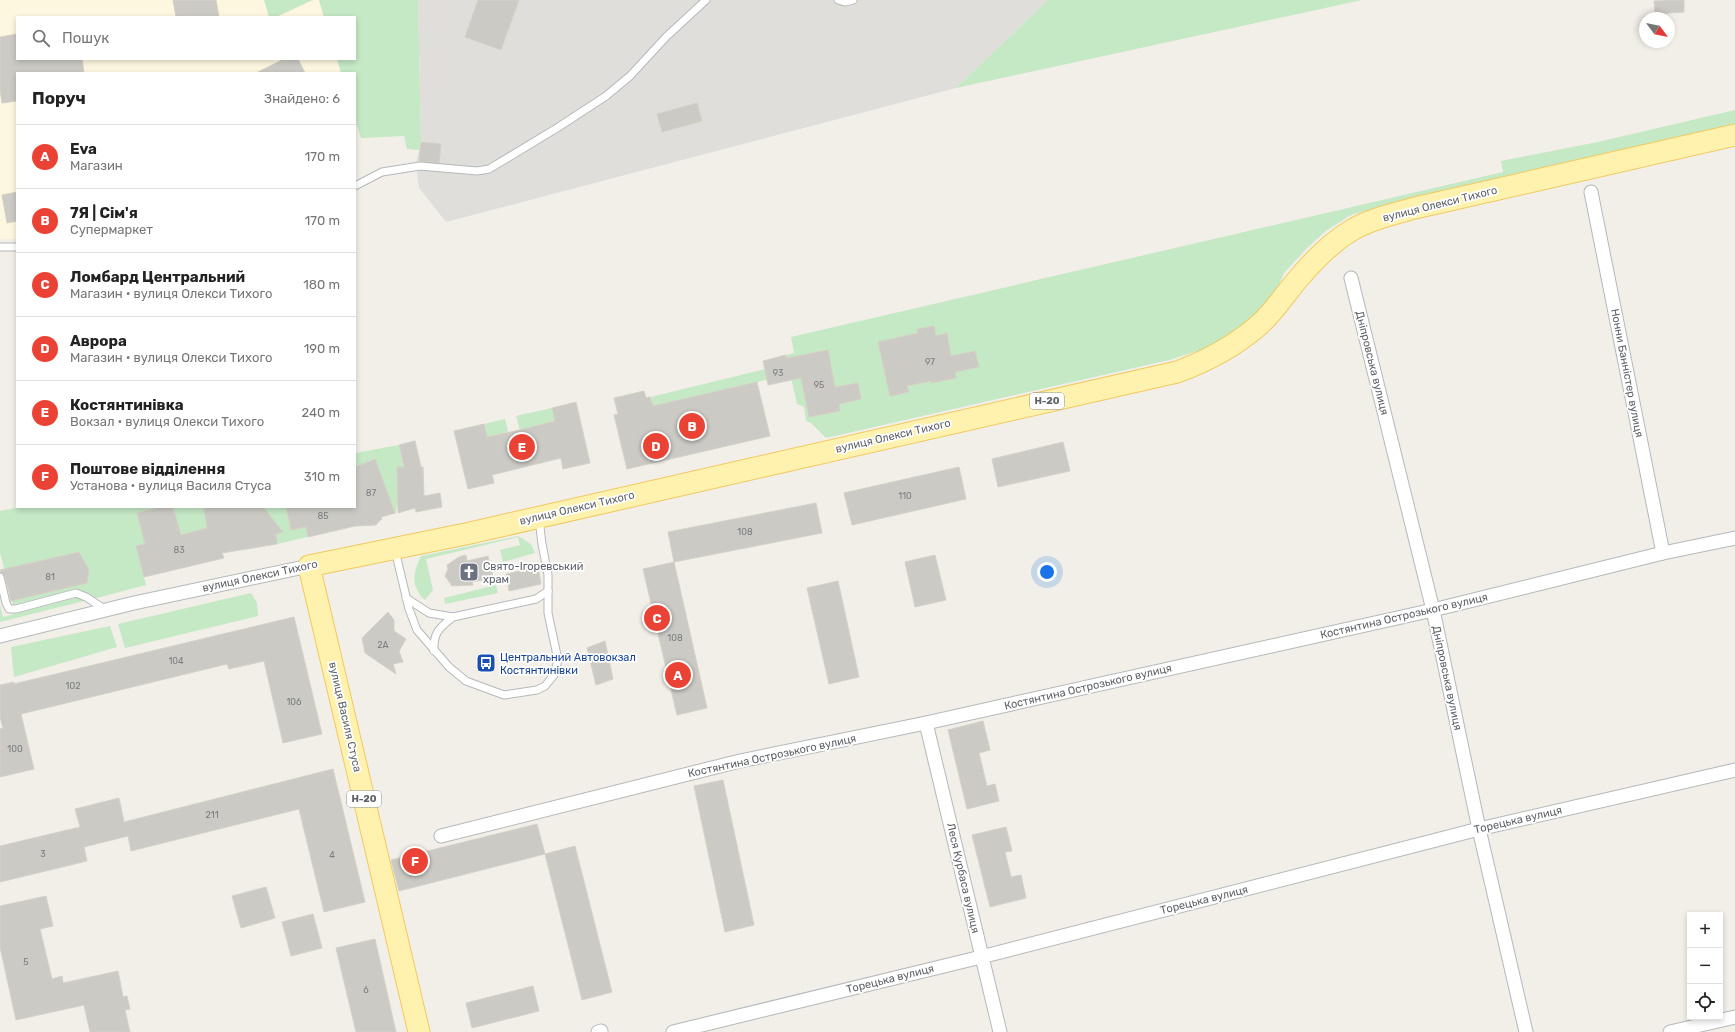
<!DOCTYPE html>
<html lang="uk">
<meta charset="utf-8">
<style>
:root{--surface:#fff;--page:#f2f2f2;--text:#222;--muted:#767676;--line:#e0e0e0;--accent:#ea4335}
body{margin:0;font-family:Rubik,sans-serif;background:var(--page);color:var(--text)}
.controls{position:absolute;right:12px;bottom:12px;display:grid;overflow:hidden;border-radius:0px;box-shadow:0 2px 6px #0003}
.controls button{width:36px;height:36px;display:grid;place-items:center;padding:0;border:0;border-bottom:1px solid var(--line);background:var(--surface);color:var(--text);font:20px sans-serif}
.compass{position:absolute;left:1639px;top:12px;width:36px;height:36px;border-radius:50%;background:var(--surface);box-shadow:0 2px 6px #0003;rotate:122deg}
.you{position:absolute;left:1047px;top:572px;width:14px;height:14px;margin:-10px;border:3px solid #fff;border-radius:50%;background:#1a73e8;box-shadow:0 0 0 6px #1a73e833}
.badge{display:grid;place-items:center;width:26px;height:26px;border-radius:50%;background:var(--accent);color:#fff;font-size:13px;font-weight:700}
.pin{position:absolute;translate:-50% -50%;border:2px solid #fff;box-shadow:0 1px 4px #0006}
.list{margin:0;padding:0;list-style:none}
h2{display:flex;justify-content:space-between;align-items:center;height:52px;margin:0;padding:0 16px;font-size:17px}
h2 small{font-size:13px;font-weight:400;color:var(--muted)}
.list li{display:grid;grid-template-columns:26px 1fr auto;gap:12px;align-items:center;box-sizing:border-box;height:64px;padding:0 16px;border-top:1px solid var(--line)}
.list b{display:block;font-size:15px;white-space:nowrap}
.list p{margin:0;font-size:13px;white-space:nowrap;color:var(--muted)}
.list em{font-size:13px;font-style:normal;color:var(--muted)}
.icon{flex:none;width:22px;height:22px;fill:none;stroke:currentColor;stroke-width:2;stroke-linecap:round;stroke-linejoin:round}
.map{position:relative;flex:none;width:1735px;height:1032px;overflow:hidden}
.search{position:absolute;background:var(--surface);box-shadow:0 2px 6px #0003;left:16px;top:16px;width:340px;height:44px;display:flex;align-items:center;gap:10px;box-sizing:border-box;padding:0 14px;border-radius:0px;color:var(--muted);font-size:15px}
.panel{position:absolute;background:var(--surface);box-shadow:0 2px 6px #0003;left:16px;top:72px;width:340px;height:436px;border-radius:0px}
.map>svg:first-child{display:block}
.commercial{fill:#fef7e0}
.industrial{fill:#e0deda}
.green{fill:#c5e8c5;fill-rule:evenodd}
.building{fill:#cccac5;stroke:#d6d1c6}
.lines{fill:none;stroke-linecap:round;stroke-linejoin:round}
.service-casing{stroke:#b5b8bc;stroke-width:9}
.minor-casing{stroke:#b5b8bc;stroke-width:15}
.primary-casing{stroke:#f2c960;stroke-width:23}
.service{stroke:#fff;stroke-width:7}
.minor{stroke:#fff;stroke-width:13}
.primary{stroke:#fff2af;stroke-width:21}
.labels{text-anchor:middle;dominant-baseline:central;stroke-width:3.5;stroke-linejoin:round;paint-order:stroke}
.number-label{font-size:9px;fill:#7a7d7f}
.shield{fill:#fff;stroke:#8f9295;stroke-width:1}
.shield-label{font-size:10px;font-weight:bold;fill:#5f6368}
.street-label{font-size:11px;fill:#5f6368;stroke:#fff}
.worship-label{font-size:11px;fill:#5b616d;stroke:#fff;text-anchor:start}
.transit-label{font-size:11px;fill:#164399;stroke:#fff;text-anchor:start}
</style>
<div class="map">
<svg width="1735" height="1032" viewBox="0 0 1735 1032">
<rect width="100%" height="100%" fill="#f1efe8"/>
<!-- commercial -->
<g class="commercial">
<polygon points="0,0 264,0 269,17 17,17 17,59 337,59 341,73 17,73 17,239 0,239"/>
<polygon points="313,0 319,0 324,17 276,17"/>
</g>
<!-- industrial -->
<polygon class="industrial" points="418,0 1048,0 956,88 446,222 419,188 416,163 421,142"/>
<!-- green -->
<g class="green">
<polygon points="264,0 313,0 276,17 269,17"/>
<polygon points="319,0 418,0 421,142 419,150 407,149 404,136 361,138 355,119 355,73 341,73 337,59 355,59 355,17 324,17"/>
<polygon points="1048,0 1362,0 956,88"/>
<polygon points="1735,110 1735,124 1419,196 1351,215 1327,230 1307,248 1284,273 1278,287 1255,315 1233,333 1204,349 1169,360 826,438 811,423 806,421 804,407 797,404 786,355 794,353 791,337 1503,172 1501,161 1598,142"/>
<polygon points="765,369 767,378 770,379 618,414 617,412 652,404 651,397"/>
<polygon points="552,408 555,421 520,430 516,416"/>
<polygon points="505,419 508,432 487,437 484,424"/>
<polygon points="399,445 403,467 397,468 398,498 396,513 381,517 374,459 355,467 355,453"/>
<path d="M21,507H160L137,513L141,528L176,519L173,507H215L204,509L208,528L136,546L146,585L93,599L89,595L76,589L13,605L0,552V511ZM79,552L89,570L87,583L17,599L10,568Z"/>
<polygon points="262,507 286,507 291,530 306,527 308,537 277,544 275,527"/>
<path d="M518,536L531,544L535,553L503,562L500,550L520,545L518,537L426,559L433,590L425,600C410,586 413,573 421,556Z"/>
<polygon points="496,585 498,593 445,604 444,598"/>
<polygon points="251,593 257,603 258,616 125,648 118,624"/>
<polygon points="77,597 84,601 0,622 0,605 3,617"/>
<polygon points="110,626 117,647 14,677 11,647"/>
</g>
<!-- building -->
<g class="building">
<polygon points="173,0 216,0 219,17 176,17"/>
<polygon points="478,0 519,0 501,50 465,37"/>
<polygon points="1684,0 1684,12 1655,14 1654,1"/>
<polygon points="17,34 17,59 82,59 84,73 17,73 17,101 2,103 0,89 0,37"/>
<polygon points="284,59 298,59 305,73 256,73"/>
<polygon points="697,103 702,121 662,132 657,114"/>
<polygon points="421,142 441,144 439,163 419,161"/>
<polygon points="17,192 17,221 7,223 2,195"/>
<polygon points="934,326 936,336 947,333 951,356 975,351 979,367 955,372 956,378 932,383 931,381 907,386 909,392 890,396 878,342 918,333 917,329"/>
<polygon points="828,350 835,387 858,383 861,399 839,404 840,411 809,417 801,378 768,385 763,361 786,355 787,358"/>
<polygon points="757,382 770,436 627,469 614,415 618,414 614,398 644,391 646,398 650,397 653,406"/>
<polygon points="576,402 590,463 563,469 561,458 492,475 494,483 468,489 454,431 484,424 487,437 520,430 555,421 552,408"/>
<polygon points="415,441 421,467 423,467 424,496 440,493 442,507 416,512 415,508 398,513 397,467 404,467 399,445"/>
<polygon points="1063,442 1070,471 998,487 992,459"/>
<polygon points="375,459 395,513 381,517 382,519 379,521 376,525 355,526 308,537 306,527 291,530 286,507 355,507 355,467"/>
<polygon points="959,467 966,499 852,525 844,493"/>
<polygon points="816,503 822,533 674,562 668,532"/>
<polygon points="160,507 173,507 181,535 207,528 204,509 215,507 263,507 283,532 276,534 277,544 222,553 224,558 144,577 136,546 145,544 137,513"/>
<polygon points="79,552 89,570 87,583 11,601 5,576 0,572 0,570"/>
<polygon points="466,555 467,561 488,556 493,578 472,582 473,585 452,586 445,576 448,569 447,565 459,557"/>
<polygon points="935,555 946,600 915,607 905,562"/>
<polygon points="674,562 707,708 677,715 643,569"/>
<polygon points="538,567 541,584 509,591 506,574"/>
<polygon points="838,581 859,677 829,684 807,588"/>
<polygon points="388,612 394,620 394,631 406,639 399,651 403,662 393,664 396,674 365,653 362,638"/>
<polygon points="294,617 322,734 283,743 264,661 229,669 227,664 21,714 34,769 0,777 0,729 3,728 0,717 0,685 14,682 14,684"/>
<polygon points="605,641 613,679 596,685 587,648"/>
<polygon points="983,721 990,750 979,753 987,786 995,784 999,801 967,809 948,730"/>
<polygon points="333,769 365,902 324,912 299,809 131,851 128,836 84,847 87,861 0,882 0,846 80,827 75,809 119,798 124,822"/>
<polygon points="723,780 754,925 725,932 694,786"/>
<polygon points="537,824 545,854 399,891 391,860"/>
<polygon points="1006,827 1012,851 1005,852 1011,877 1021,875 1026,898 990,907 972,835"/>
<polygon points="575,846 612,992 582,1000 545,854"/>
<polygon points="266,887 275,918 241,928 232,896"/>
<polygon points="46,896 53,926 40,929 52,979 62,976 63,983 118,971 123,997 127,996 130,1009 125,1010 130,1032 90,1032 84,1005 16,1020 0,947 0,906"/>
<polygon points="313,914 322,948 291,956 282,922"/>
<polygon points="375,939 396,1032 356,1032 336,948"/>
<polygon points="533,986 539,1011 472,1028 466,1003"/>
</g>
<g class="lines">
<defs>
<g id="service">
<polyline points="838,0 845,2 853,0"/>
<polyline points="355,186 382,172 420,166 477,171 489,169 557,128 606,96 630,76 666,37 706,0"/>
<polyline points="0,247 17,247"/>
<polyline points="395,550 409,609 417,630 449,667 466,681 504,695 537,690 545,686 554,675 558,660 548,613 548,575 542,544 539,519"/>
<polyline points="0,577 6,603 9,609 16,609 76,593 86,597 106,610"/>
<polyline points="406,598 429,613 453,617 536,599 548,591"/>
<path d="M434,651C433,633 439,628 453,617"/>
</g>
<g id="minor">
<polyline points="1591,192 1663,553"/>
<polyline points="1351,278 1433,610 1479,829 1526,1032"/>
<polyline points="0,636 134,603 309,566"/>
<polyline points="926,723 1000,1032"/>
<polyline points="441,836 740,761 926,723 1433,610 1663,553 1735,538"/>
<polyline points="598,1032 601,1031"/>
<polyline points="673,1032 981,957 1479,829 1735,770"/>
<polyline points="1670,1032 1735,1017"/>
</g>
<path id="primary" d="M419,1032L309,566L470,533L1177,372C1207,361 1235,346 1259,325C1274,312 1285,294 1298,279C1313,261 1332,242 1352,230C1371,219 1394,214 1415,208L1735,135"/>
</defs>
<!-- service casing -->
<use href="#service" class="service-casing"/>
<!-- minor casing -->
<use href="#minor" class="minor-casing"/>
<!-- primary casing -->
<use href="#primary" class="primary-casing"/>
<!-- service -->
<use href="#service" class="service"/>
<!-- minor -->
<use href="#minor" class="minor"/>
<!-- primary -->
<use href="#primary" class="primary"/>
</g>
<!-- icons -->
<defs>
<symbol id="church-square" viewBox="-11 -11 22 22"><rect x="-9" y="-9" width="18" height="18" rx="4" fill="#6b7280" stroke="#fff"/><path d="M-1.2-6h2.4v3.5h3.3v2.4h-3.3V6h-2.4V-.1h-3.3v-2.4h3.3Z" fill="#fff"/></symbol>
<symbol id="bus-square" viewBox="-11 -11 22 22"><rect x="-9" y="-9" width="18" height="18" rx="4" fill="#1a4fb4" stroke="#fff"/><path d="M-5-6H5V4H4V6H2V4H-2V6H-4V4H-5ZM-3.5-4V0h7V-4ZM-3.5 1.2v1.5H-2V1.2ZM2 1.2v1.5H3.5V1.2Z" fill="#fff"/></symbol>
</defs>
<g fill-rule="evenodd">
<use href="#church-square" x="458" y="561" width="22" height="22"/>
<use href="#bus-square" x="475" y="652" width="22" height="22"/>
</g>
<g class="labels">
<!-- number labels -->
<g class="number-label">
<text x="930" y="362">97</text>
<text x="778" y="373">93</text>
<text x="819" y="385">95</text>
<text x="371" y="493">87</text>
<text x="905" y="496">110</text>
<text x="323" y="516">85</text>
<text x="745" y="532">108</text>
<text x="179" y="550">83</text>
<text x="50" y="577">81</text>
<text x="675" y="638">108</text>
<text x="383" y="645">2А</text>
<text x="176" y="661">104</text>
<text x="73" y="686">102</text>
<text x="294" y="702">106</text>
<text x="15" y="749">100</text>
<text x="212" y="815">211</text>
<text x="43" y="854">3</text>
<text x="332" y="855">4</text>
<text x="26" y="962">5</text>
<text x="366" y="990">6</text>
</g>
<!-- shield labels -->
<g class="shield">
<rect x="1030" y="393" width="34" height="16" rx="3"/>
<rect x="347" y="791" width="34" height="16" rx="3"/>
</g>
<g class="shield-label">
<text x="1047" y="401">Н-20</text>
<text x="364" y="799">Н-20</text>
</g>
<!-- street labels -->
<g class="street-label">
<text transform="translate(1440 204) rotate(-14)">вулиця Олекси Тихого</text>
<text transform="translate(1372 363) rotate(76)">Дніпровська вулиця</text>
<text transform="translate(1627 373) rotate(79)">Нонни Банністер вулиця</text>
<text transform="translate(893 436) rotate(-13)">вулиця Олекси Тихого</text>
<text transform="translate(577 508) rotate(-13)">вулиця Олекси Тихого</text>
<text transform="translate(260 576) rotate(-12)">вулиця Олекси Тихого</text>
<text transform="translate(1404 616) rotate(-13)">Костянтина Острозького вулиця</text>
<text transform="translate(1447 678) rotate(78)">Дніпровська вулиця</text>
<text transform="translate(1088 687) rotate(-13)">Костянтина Острозького вулиця</text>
<text transform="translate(345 717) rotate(77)">вулиця Василя Стуса</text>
<text transform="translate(772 756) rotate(-12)">Костянтина Острозького вулиця</text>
<text transform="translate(1518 820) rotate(-13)">Торецька вулиця</text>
<text transform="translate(963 878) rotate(77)">Леся Курбаса вулиця</text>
<text transform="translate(1204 900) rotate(-14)">Торецька вулиця</text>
<text transform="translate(890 979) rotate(-14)">Торецька вулиця</text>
</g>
<!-- worship labels -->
<g class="worship-label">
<text x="483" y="566">Свято-Ігоревський<tspan x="483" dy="13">храм</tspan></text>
</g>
<!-- transit labels -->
<g class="transit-label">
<text x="500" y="657">Центральний Автовокзал<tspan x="500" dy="13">Костянтинівки</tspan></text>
</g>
</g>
</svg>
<div class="controls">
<button>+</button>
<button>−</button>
<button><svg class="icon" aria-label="locate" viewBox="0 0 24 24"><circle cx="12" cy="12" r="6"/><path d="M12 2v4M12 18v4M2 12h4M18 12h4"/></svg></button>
</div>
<svg class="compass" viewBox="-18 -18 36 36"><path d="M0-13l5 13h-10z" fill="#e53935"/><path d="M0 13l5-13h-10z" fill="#767676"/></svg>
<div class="you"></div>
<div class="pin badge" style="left:678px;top:675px">A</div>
<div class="pin badge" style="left:692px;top:426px">B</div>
<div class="pin badge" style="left:657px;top:618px">C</div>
<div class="pin badge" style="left:656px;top:446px">D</div>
<div class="pin badge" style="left:522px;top:447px">E</div>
<div class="pin badge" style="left:415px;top:861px">F</div>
<div class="search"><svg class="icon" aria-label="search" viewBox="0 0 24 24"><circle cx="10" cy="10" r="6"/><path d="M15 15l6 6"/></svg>Пошук</div>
<section class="panel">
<h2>Поруч<small>Знайдено: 6</small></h2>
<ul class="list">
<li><span class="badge">A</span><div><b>Eva</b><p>Магазин</p></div><em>170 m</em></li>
<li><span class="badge">B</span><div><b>7Я | Сім'я</b><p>Супермаркет</p></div><em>170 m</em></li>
<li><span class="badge">C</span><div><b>Ломбард Центральний</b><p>Магазин · вулиця Олекси Тихого</p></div><em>180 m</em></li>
<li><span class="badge">D</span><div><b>Аврора</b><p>Магазин · вулиця Олекси Тихого</p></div><em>190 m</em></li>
<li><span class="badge">E</span><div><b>Костянтинівка</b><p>Вокзал · вулиця Олекси Тихого</p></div><em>240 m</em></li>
<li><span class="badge">F</span><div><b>Поштове відділення</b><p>Установа · вулиця Василя Стуса</p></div><em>310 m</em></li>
</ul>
</section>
</div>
